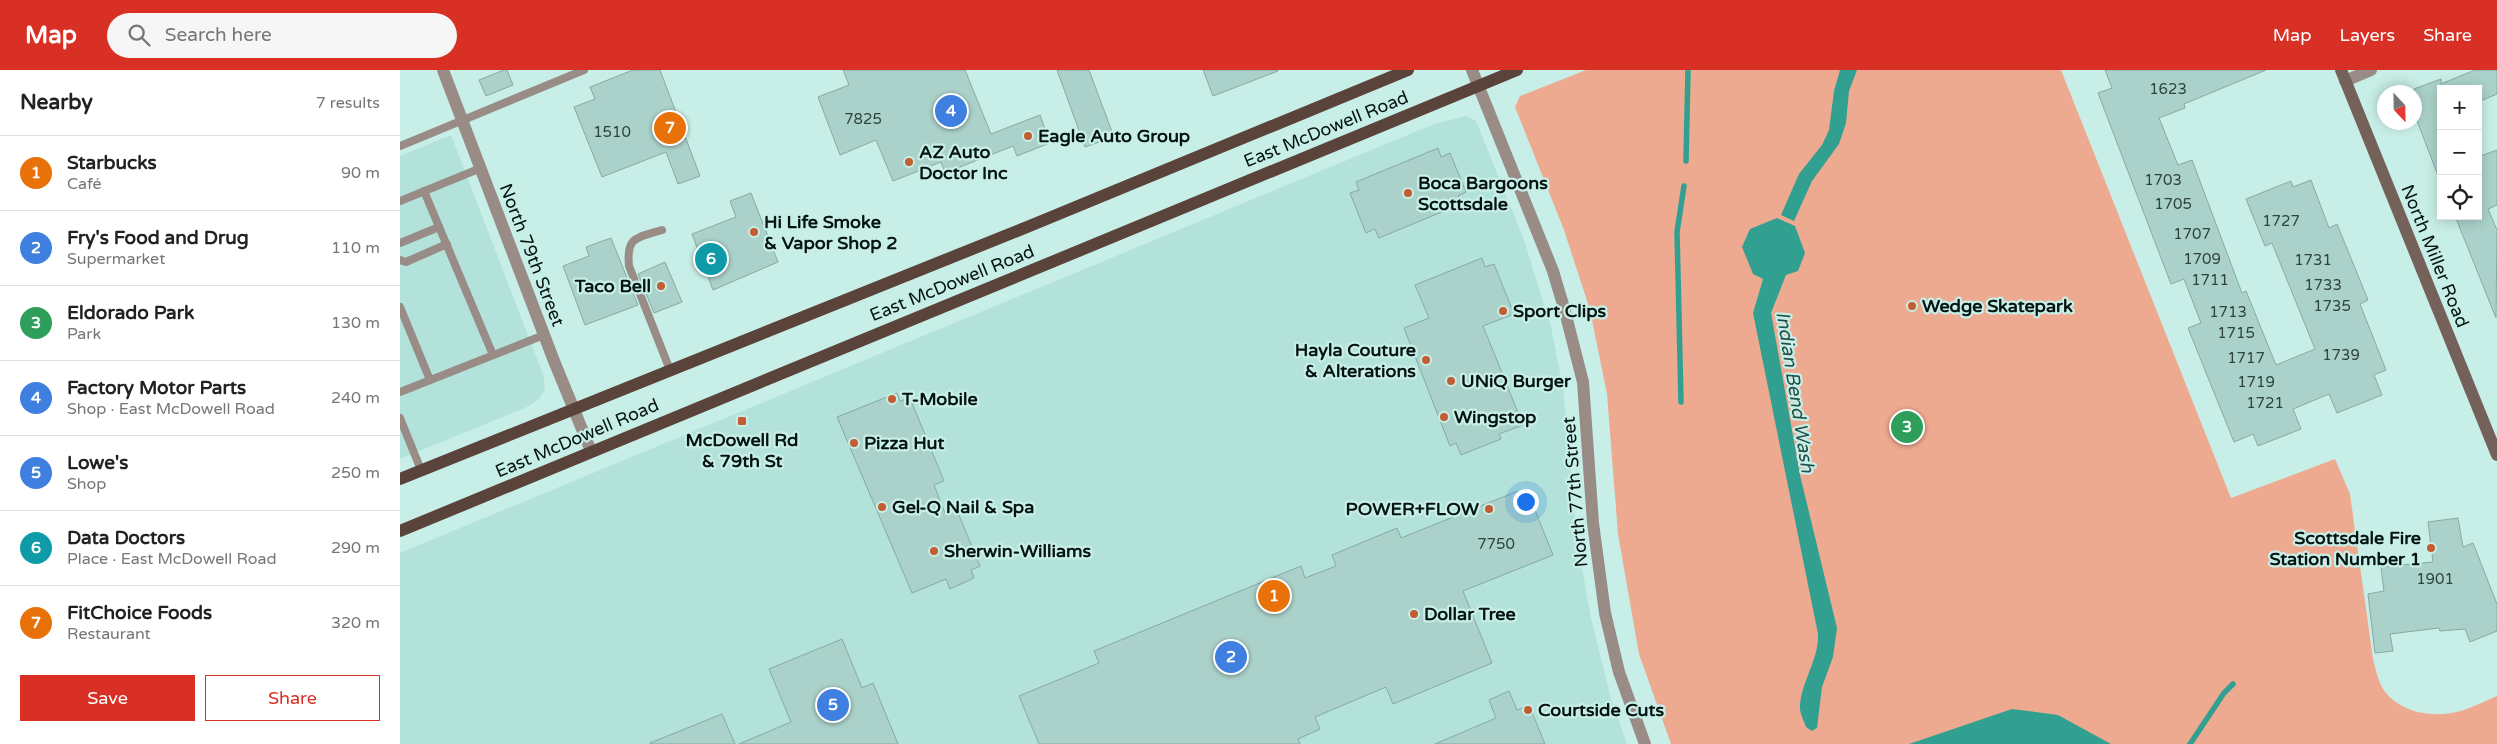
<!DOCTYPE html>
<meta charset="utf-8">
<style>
:root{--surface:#fff;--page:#f6f6f6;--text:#222;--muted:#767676;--line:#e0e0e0;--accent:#d93025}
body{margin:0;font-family:"Varela Round",sans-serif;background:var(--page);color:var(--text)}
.controls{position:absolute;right:15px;top:15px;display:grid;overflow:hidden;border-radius:0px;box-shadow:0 2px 12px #0003}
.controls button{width:45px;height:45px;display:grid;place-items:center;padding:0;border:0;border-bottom:1px solid var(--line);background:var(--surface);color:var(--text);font:25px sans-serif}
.compass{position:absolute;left:1977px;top:15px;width:45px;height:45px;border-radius:50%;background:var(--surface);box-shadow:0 2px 12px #0003;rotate:158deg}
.you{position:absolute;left:1125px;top:431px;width:18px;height:18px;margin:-12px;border:4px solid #fff;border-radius:50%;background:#1a73e8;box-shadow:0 0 0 8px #1a73e833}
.badge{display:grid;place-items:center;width:32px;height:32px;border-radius:50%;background:var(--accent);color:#fff;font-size:16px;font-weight:700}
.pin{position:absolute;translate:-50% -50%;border:2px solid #fff;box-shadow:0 1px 5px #0006}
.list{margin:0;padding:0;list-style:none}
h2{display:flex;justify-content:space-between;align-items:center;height:65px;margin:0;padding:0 20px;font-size:21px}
h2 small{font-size:16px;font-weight:400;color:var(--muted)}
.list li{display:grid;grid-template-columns:32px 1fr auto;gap:15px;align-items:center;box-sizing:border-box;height:75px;padding:0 20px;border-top:1px solid var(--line)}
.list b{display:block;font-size:19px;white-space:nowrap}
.list p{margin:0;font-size:16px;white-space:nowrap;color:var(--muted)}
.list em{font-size:16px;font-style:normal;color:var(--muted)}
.actions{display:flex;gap:10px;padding:15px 20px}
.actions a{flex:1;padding:11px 0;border:1px solid var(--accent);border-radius:0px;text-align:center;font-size:18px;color:var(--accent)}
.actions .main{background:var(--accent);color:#fff}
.icon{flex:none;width:28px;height:28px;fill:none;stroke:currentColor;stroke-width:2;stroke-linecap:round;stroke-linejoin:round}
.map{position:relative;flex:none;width:2097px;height:674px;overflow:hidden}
header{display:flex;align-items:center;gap:30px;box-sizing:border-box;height:70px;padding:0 25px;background:var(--accent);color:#fff}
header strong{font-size:24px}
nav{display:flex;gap:28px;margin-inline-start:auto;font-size:18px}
.search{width:350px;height:45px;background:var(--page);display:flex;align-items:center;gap:12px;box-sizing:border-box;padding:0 18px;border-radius:28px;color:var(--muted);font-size:19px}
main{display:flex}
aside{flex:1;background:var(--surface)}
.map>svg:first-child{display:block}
.built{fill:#b2e2d9}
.green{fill:#eeaa90}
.water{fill:#31a091}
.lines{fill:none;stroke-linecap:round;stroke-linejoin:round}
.stream{stroke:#31a091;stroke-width:5.5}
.building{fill:#abd2ca;stroke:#85aaa3}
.lane{stroke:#998b86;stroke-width:8}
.street{stroke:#998b86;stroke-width:12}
.secondary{stroke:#746159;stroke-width:12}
.primary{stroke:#5a433a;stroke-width:12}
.poi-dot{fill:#c35c30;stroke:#c8efe7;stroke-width:2}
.labels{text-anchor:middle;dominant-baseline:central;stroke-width:4.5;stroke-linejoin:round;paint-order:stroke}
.number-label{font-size:15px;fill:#2e433f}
.street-label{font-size:18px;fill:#051311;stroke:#c8efe7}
.poi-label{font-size:18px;font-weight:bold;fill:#051311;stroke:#c8efe7;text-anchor:start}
.water-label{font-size:19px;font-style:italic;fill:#225049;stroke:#c8efe7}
</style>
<header>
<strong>Map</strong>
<div class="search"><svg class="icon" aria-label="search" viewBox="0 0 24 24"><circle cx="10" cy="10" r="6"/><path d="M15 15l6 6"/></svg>Search here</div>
<nav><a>Map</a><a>Layers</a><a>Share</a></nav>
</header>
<main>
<aside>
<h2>Nearby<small>7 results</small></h2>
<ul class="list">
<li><span class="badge" style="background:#e8710a">1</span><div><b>Starbucks</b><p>Café</p></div><em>90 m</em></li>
<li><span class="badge" style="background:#3f7fe0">2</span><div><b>Fry's Food and Drug</b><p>Supermarket</p></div><em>110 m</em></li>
<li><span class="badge" style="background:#2e9e5b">3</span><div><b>Eldorado Park</b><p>Park</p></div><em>130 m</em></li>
<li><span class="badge" style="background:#3f7fe0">4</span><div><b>Factory Motor Parts</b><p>Shop · East McDowell Road</p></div><em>240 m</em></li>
<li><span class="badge" style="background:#3f7fe0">5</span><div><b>Lowe's</b><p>Shop</p></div><em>250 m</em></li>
<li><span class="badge" style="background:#0f9aa8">6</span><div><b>Data Doctors</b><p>Place · East McDowell Road</p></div><em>290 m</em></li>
<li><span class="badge" style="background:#e8710a">7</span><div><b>FitChoice Foods</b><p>Restaurant</p></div><em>320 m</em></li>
</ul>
<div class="actions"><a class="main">Save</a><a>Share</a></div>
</aside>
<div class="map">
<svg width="2097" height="674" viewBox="0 0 2097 674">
<rect width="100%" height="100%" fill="#c8efe7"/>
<!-- built -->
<g class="built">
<polygon points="1066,46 1076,51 1124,170 1151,257 1163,318 1177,470 1191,548 1211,629 1227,674 0,674 0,483 1034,54"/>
<polygon points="51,65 144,307 145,319 139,329 127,337 0,389 0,86"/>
</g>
<!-- green -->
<path class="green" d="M1186,0H1661L1831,428L1935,389L1950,424L1973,589C1976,600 1978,612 1985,622C2003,644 2035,648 2061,641C2073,637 2085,631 2097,626V674H1271L1239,584L1218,464L1207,324L1190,240L1164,160L1115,37L1120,26Z"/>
<!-- water -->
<g class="water">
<polygon points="1440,0 1457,0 1449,21 1446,53 1439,74 1412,111 1394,151 1381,145 1399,104 1422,75 1429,60 1434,21"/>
<path d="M1377,148L1395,156L1405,183L1398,201L1386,205L1371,243L1400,405L1437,558L1433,587L1422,617L1417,658L1412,661L1406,657C1404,651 1399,642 1400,635C1402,610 1419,589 1418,564L1353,243L1363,209L1353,204L1342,177L1350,159Z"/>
<polygon points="1612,639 1658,645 1711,674 1509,674"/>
</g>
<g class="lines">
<!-- stream -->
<g class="stream">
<polyline points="1286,91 1288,0"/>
<polyline points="1281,332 1277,162 1284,116"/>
<polyline points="1790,674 1824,623 1833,614"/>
</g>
</g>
<!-- building -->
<g class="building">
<polygon points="104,0 107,0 113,15 86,26 79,10"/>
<polygon points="233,0 260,0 300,106 278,114 266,82 202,107 174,37 195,29 190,17"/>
<polygon points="443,0 565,0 591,64 640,45 650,73 617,86 613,76 545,103 541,92 493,111 476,70 440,85 418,27 449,15"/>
<polygon points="657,0 689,0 714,67 685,77"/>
<polygon points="803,0 878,0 878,1 813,26"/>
<polygon points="1705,0 1866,0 1784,34 1785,38 1759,48 1778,95 1792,90 1842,223 1846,221 1876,295 1915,279 1872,173 1865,176 1846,129 1891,111 1893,117 1911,110 1929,158 1937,154 1968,230 1960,234 1986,300 1974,305 1982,325 1937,343 1929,324 1893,339 1901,359 1858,376 1853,364 1834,372 1788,258 1801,253 1784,209 1771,214 1698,23 1712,18"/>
<polygon points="2075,0 2097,0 2097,24 2078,32 2078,19 2041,19 2039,108 2014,43 2014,19 2041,9 2041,14"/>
<polygon points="1038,78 1041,87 1050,83 1066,122 1058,126 1061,134 979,168 975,159 966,163 950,123 959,120 956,112"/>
<polygon points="2097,80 2097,135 2088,139 2097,160 2096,248 2055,146 2078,146 2078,87"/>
<polygon points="351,123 378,192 313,220 292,164 336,147 330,131"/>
<polygon points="211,168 238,235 185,255 163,196 189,186 186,177"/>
<polygon points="1082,188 1085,197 1094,194 1114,244 1083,256 1123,355 1099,364 1101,369 1061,385 1056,373 1050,376 1004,258 1029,248 1015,215"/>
<polygon points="265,192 282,232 254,243 238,204"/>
<polygon points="497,323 500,331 510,328 544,411 534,415 545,443 556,438 580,496 571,500 574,508 550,519 546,509 512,523 437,347"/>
<polygon points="1118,421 1121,428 1129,425 1153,485 1063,521 1092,593 993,634 986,617 915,647 920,659 898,669 900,674 639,674 619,626 699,593 694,581 901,496 905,508 936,496 932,485 997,458 1001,468"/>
<polygon points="2058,448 2063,477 2073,473 2097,534 2097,561 2070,572 2065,559 2040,561 2039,558 1990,564 1993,581 1975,583 1968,524 1984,521 1981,497 2033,492 2028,452"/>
<polygon points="442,569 462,618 473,613 498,674 339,674 391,652 369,599"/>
<polygon points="1109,621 1117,640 1129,635 1145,674 1035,674 1096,648 1089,630"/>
<polygon points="322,644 335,674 250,674 250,673"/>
</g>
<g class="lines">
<!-- lane -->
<g class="lane">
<polyline points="0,76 184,0"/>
<polyline points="24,121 93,285"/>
<polyline points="0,131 81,98"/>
<path d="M262,160C237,168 226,166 229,196L270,300"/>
<polyline points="0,173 39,157"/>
<polyline points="0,190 6,192 47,174"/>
<polyline points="0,237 30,310"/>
<polyline points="0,322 144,265"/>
<polyline points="0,348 21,400"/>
</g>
<!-- street -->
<g class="street">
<polyline points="43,0 154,291 191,381"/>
<polyline points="1072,0 1153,201 1164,238 1183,312 1193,453 1205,543 1219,602 1245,674"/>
<polyline points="1945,11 1971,0"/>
</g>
<!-- secondary -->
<polyline class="secondary" points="1941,0 2097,385"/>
<!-- primary -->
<g class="primary">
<polyline points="0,409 632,155 1008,0"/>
<polyline points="0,461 1117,0"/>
</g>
</g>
<!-- markers -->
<g class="poi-dot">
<circle cx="628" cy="66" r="5"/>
<circle cx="509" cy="92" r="5"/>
<circle cx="1008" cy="123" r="5"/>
<circle cx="354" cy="162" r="5"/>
<circle cx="261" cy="216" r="5"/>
<circle cx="1512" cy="236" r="5"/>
<circle cx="1103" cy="241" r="5"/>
<circle cx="1026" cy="290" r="5"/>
<circle cx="1051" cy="311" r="5"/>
<circle cx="492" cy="329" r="5"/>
<circle cx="1044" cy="347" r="5"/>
<rect x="337" y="346" width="10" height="10" rx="2.5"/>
<circle cx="454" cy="373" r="5"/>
<circle cx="482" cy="437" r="5"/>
<circle cx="1089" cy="439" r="5"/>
<circle cx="2031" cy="478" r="5"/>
<circle cx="534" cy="481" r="5"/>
<circle cx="1014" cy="544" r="5"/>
<circle cx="1128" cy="640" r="5"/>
</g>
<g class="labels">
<!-- number labels -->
<g class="number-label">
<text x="1768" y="19">1623</text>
<text x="463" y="49">7825</text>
<text x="212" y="62">1510</text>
<text x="1763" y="110">1703</text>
<text x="1773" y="134">1705</text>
<text x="1881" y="151">1727</text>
<text x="1792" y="164">1707</text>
<text x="1802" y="189">1709</text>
<text x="1913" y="190">1731</text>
<text x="1810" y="210">1711</text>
<text x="1923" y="215">1733</text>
<text x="1932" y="236">1735</text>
<text x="1828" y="242">1713</text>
<text x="1836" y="263">1715</text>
<text x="1941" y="285">1739</text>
<text x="1846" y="288">1717</text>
<text x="1856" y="312">1719</text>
<text x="1865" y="333">1721</text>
<text x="1096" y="474">7750</text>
<text x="2035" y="509">1901</text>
</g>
<!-- street labels -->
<g class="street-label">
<text transform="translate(926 59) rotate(-22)">East McDowell Road</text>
<text transform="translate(132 185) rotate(69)">North 79th Street</text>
<text transform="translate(2035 186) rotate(68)">North Miller Road</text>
<text transform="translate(552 213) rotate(-22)">East McDowell Road</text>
<text transform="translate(177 368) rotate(-23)">East McDowell Road</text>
<text transform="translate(1175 422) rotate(-95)">North 77th Street</text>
</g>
<!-- poi labels -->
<g class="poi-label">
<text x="638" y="66">Eagle Auto Group</text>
<text x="519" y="82">AZ Auto<tspan x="519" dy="21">Doctor Inc</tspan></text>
<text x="1018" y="113">Boca Bargoons<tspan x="1018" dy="21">Scottsdale</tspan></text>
<text x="364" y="152">Hi Life Smoke<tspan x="364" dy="21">&amp; Vapor Shop 2</tspan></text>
<text x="251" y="216" text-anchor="end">Taco Bell</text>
<text x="1522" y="236">Wedge Skatepark</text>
<text x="1113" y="241">Sport Clips</text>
<text x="1016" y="280" text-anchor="end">Hayla Couture<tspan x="1016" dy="21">&amp; Alterations</tspan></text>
<text x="1061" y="311">UNiQ Burger</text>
<text x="502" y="329">T-Mobile</text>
<text x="1054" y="347">Wingstop</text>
<text x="342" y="370" text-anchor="middle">McDowell Rd<tspan x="342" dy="21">&amp; 79th St</tspan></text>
<text x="464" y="373">Pizza Hut</text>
<text x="492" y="437">Gel-Q Nail &amp; Spa</text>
<text x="1079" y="439" text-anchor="end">POWER+FLOW</text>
<text x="2021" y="468" text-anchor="end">Scottsdale Fire<tspan x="2021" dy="21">Station Number 1</tspan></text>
<text x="544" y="481">Sherwin-Williams</text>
<text x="1024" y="544">Dollar Tree</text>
<text x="1138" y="640">Courtside Cuts</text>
</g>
<!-- water labels -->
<g class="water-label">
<text transform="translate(1395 322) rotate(81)">Indian Bend Wash</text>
</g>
</g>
</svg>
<div class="controls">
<button>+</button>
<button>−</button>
<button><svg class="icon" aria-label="locate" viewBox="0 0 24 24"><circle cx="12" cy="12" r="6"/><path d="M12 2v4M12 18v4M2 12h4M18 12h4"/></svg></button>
</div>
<svg class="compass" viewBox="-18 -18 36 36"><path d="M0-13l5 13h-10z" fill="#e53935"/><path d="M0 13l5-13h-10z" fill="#767676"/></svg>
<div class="you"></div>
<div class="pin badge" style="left:874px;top:526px;background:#e8710a">1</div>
<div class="pin badge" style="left:831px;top:587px;background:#3f7fe0">2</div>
<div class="pin badge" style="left:1507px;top:357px;background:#2e9e5b">3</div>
<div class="pin badge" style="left:551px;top:41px;background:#3f7fe0">4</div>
<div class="pin badge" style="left:433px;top:635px;background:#3f7fe0">5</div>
<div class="pin badge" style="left:311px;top:189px;background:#0f9aa8">6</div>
<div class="pin badge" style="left:270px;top:58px;background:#e8710a">7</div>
</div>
</main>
